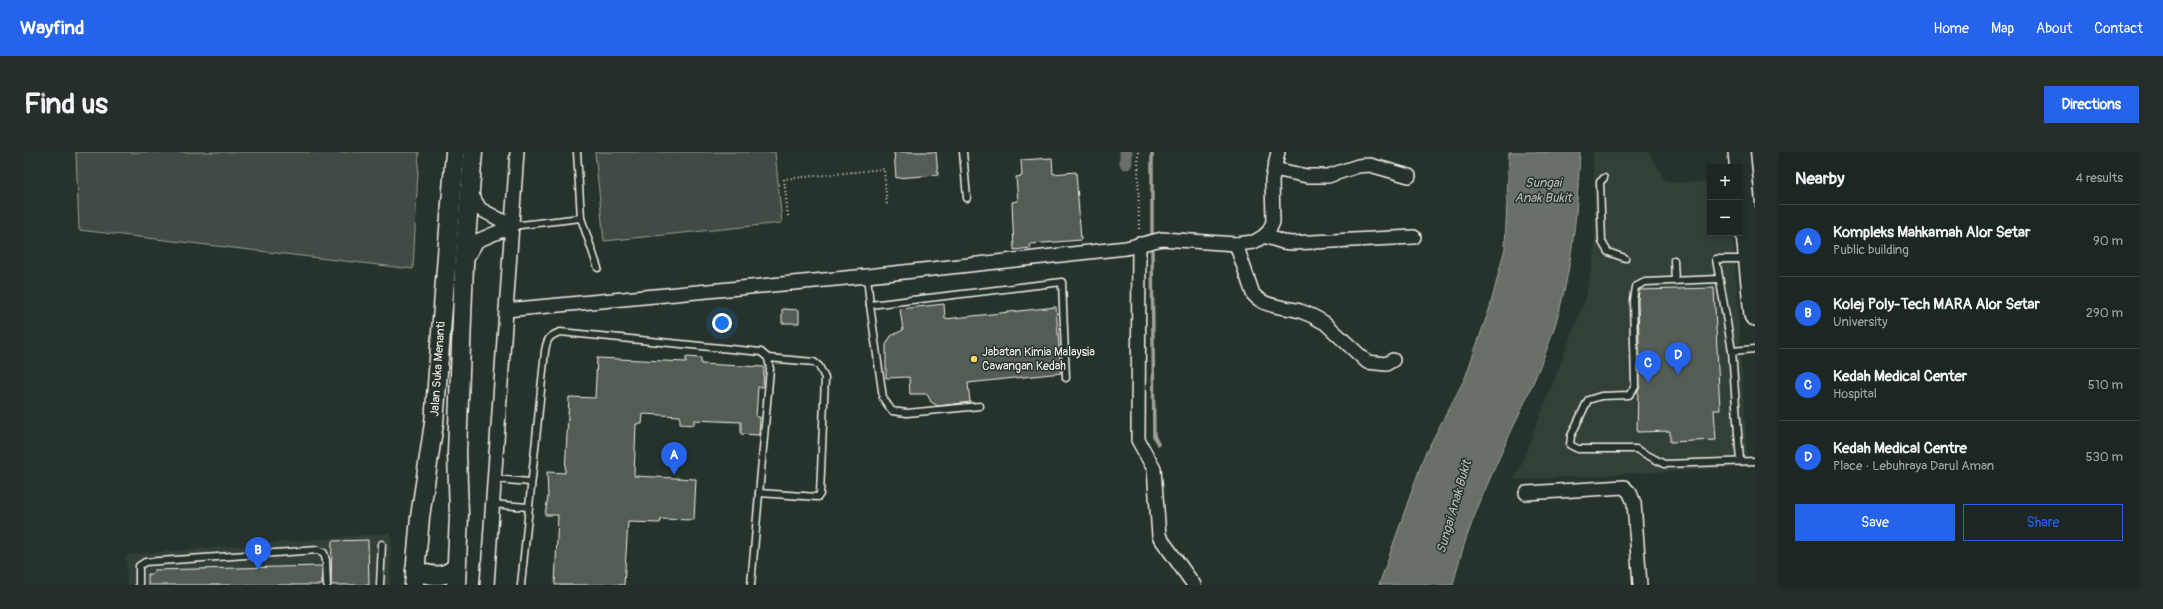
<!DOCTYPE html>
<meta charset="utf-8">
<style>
:root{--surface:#1c2622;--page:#252e2a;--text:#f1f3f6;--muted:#a0a5a5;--line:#3a4340;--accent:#2563eb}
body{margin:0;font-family:Pangolin,sans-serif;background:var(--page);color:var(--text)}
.controls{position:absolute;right:12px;top:12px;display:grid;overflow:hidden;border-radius:0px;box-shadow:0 2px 6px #0003}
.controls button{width:36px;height:36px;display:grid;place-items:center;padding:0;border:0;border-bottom:1px solid var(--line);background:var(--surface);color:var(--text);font:20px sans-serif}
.you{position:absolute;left:698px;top:171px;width:14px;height:14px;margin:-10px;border:3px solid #fff;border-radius:50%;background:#1a73e8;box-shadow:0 0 0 6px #1a73e833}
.badge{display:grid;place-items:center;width:26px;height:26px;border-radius:50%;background:var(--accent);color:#fff;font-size:13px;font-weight:700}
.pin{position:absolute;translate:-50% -33px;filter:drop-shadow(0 1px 2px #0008)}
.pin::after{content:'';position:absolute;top:21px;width:14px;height:12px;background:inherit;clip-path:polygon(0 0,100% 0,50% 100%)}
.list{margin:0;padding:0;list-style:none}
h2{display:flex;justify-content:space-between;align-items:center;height:52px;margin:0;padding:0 16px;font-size:17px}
h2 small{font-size:13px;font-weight:400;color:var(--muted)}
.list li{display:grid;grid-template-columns:26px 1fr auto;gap:12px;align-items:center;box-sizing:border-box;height:72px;padding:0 16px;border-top:1px solid var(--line)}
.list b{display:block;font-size:15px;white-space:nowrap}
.list p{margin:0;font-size:13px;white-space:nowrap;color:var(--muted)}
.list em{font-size:13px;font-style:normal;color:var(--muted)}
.actions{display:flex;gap:8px;padding:12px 16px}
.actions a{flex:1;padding:9px 0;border:1px solid var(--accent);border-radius:0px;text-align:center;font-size:14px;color:var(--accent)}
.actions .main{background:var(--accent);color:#fff}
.map{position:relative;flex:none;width:1731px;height:433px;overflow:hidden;border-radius:0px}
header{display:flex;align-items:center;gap:24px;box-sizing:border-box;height:56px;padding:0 20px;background:var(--accent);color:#fff}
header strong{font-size:19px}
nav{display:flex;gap:22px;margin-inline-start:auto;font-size:14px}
.intro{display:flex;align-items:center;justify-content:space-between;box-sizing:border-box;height:96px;padding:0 24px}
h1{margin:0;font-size:28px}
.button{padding:10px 18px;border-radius:0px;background:var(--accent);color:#fff;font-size:14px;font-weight:700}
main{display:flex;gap:24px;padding:0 24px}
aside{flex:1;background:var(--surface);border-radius:0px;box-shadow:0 2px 6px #0003}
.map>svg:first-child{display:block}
.built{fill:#333f39}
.green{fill:#414b45;stroke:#9a9e96}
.water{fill:#676f68;stroke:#9fa39b}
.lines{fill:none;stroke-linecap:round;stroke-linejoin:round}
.stream{stroke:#9fa39b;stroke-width:3.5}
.canal{stroke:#676f68;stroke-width:13}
.building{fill:#525c55;stroke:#f4f1e8}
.service-casing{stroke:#f4f1e8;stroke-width:9}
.minor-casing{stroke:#f4f1e8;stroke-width:16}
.secondary-casing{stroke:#f4f1e8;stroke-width:21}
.trunk-casing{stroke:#f4f1e8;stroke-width:24}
.path{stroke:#f4f1e8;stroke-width:2;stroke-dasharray:1 3;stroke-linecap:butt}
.service{stroke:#26332d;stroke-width:6}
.minor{stroke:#26332d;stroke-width:13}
.secondary{stroke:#26332d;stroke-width:18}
.trunk{stroke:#26332d;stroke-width:21}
.poi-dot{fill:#ffd166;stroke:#26332d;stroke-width:1.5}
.labels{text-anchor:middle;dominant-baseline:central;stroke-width:3;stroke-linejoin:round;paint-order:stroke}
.poi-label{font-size:12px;fill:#f4f1e8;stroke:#26332d;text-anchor:start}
.street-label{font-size:12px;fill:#f4f1e8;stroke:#26332d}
.water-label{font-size:13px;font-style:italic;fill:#bcbdb5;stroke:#26332d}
</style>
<header>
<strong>Wayfind</strong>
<nav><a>Home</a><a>Map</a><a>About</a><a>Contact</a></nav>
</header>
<div class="intro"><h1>Find us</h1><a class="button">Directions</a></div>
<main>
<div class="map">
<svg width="1731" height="433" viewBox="0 0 1731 433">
<rect width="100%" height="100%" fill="#26332d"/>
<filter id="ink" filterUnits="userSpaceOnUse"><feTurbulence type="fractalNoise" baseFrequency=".025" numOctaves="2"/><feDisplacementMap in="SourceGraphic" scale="8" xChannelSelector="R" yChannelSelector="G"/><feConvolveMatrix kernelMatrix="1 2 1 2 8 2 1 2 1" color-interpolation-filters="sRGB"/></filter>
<g filter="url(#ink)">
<!-- built -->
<g class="built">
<polygon points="1569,0 1625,0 1642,30 1686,30 1686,81 1709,81 1724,315 1491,328 1561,148 1571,99"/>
<polygon points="367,381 366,433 103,433 102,403"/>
</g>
<!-- green -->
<g class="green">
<polygon points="52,0 395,0 389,117 55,78"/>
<polygon points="571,0 751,0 758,71 580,89"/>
</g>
<!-- water -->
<path class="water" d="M1485,0H1556C1553,66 1547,132 1524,194C1494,274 1448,349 1429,433H1355L1400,304L1441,226L1466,155L1481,96Z"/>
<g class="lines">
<!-- stream -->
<g class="stream">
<polyline points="1128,0 1128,81"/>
<polyline points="1128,97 1130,284 1134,292"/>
</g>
<!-- canal -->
<polyline class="canal" points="1102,0 1102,11"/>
</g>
<!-- building -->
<g class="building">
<polygon points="870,0 912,0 914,23 872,26"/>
<polygon points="1028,6 1029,22 1052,20 1057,88 1006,92 1007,96 990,98 988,50 994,49 992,25 998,24 997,8"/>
<polygon points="1690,136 1696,258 1690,258 1692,288 1646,290 1646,279 1613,280 1614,239 1616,235 1614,148 1615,138"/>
<polygon points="920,152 921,167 1032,155 1037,221 944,231 946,250 914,254 907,250 903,242 886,242 885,225 862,226 862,193 867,184 879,178 876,157"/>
<polygon points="758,157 775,158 775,171 758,171"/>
<polygon points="662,205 677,206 677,212 740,215 739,235 734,235 732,265 736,265 735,283 717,282 717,270 670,268 670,273 656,272 656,264 619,262 618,272 612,272 610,324 672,327 670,368 637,367 636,371 604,370 600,433 531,433 534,363 521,363 524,345 523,320 541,321 545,245 571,246 573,206 662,210"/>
<polygon points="344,388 345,433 307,433 308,389"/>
<polygon points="298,414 298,433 124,433 124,422 130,422 130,418"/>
</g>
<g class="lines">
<defs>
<g id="service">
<polyline points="553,0 557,66 574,116"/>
<polyline points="939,0 943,46"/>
<polyline points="1580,26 1576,30 1578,90 1584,100 1601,106"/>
<polyline points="488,74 557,66"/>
<polyline points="1650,108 1651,129"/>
<polyline points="843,124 846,153"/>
<polyline points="1695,127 1621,130 1611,135 1609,148 1611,235 1605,243 1577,244 1564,248 1547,284 1546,293 1554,297 1612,297 1640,312 1731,309"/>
<polyline points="1708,199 1731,197"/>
<polyline points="956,254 883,261 868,259 859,246 846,153 1038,130 1042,226"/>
<polyline points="1716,309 1708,199 1692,107 1723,107"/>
<polyline points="470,327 506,330"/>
<polyline points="735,341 794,345 796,342 801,226 795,214 790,210 744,206"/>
<polyline points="468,352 504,355"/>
<polyline points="115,433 115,414 121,410 294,398 300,401 302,408 303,433"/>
<polyline points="356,433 358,392"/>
<path d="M497,433L521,199C523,187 525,184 536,180L737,200L744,206L746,217L727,433"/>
</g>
<g id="minor">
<polyline points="1250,17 1283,24 1304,24 1334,14 1346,13 1385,24"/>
<polyline points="446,40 456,57 488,74"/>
<polyline points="1240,84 1259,90 1268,91 1390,85"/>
<polyline points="1115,92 1114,288 1130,317 1135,384 1170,433"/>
<path d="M1212,92L1229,142C1241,156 1259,154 1276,159C1285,162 1293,166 1301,171L1343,210L1362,212L1369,208"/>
<polyline points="443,106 453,89 488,74"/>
<polyline points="482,158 843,124 1102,96 1138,87 1212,92 1230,90 1240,84 1245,79 1249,70 1248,28 1254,0"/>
<polyline points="1502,341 1600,335 1606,341 1610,351 1616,433"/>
<polyline points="463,433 493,0"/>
</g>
<g id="secondary">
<path d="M391,418C406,424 418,427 431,416"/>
<polyline points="390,433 396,365 410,271 431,0"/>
<polyline points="432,433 435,363 433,301 440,113 449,0"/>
</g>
<polyline id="trunk" points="1715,0 1731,163"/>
</defs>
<!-- service casing -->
<use href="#service" class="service-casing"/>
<!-- minor casing -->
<use href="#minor" class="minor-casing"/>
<!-- secondary casing -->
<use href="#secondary" class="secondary-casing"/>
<!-- trunk casing -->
<use href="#trunk" class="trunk-casing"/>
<!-- path -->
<g class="path">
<polyline points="1114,0 1115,79"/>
<polyline points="764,64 760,27 860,17 863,54"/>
</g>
<!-- service -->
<use href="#service" class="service"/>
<!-- minor -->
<use href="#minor" class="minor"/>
<!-- secondary -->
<use href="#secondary" class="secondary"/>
<!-- trunk -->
<use href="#trunk" class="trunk"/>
</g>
</g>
<!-- markers -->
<circle class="poi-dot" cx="950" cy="207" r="4"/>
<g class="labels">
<!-- poi labels -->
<g class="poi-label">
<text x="958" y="200">Jabatan Kimia Malaysia<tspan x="958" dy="14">Cawangan Kedah</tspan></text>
</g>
<!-- street labels -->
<g class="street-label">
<text transform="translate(414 217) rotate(-86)">Jalan Suka Menanti</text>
</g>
<!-- water labels -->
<g class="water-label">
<text x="1519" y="31">Sungai<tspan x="1519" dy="15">Anak Bukit</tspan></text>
<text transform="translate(1430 355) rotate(-74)">Sungai Anak Bukit</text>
</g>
</g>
</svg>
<div class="controls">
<button>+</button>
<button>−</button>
</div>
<div class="you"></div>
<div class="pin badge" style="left:650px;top:323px">A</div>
<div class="pin badge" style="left:234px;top:418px">B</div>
<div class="pin badge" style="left:1624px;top:231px">C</div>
<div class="pin badge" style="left:1654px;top:223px">D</div>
</div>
<aside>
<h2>Nearby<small>4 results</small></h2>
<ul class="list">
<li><span class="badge">A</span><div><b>Kompleks Mahkamah Alor Setar</b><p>Public building</p></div><em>90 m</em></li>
<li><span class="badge">B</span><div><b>Kolej Poly-Tech MARA Alor Setar</b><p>University</p></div><em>290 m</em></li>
<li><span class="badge">C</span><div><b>Kedah Medical Center</b><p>Hospital</p></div><em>510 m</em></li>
<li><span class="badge">D</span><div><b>Kedah Medical Centre</b><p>Place · Lebuhraya Darul Aman</p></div><em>530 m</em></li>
</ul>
<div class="actions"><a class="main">Save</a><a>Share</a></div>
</aside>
</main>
